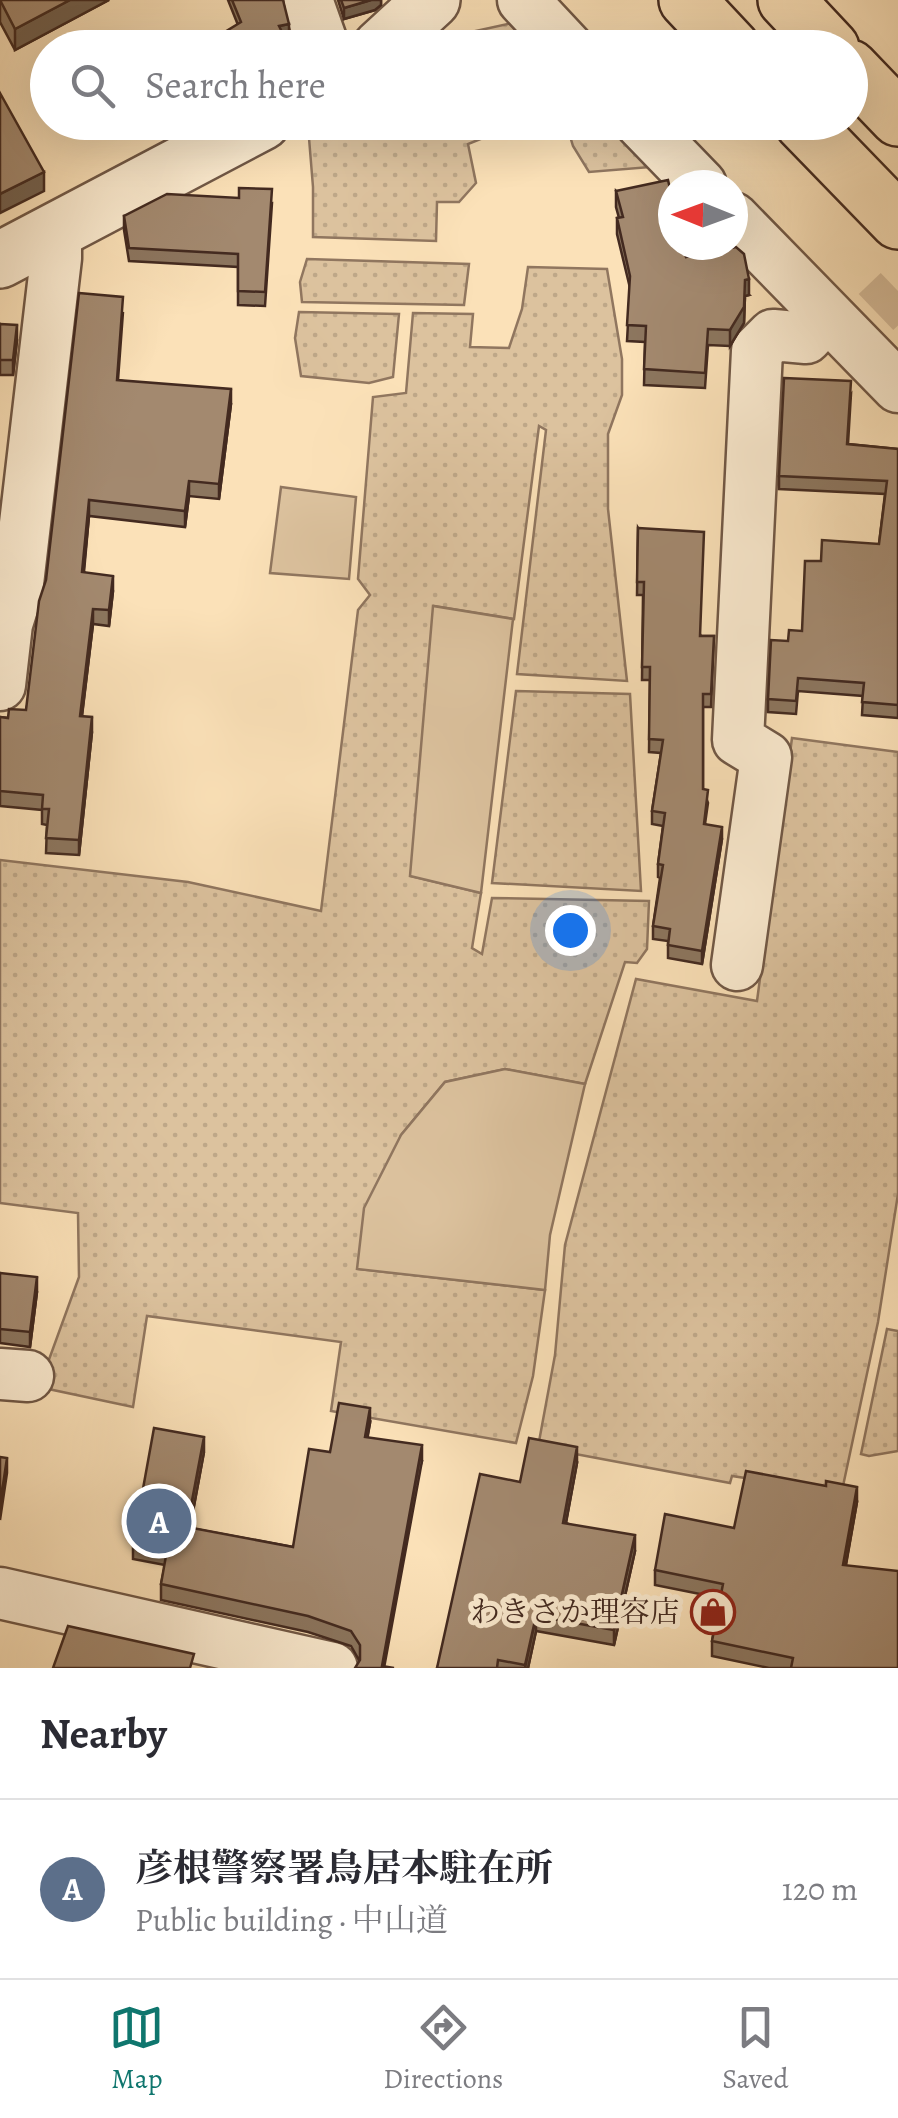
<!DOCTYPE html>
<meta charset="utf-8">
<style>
:root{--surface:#fff;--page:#f7f7f7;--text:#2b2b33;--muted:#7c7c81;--line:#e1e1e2;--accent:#0f766e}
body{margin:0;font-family:Alegreya,"Noto Serif JP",serif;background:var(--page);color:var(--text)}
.compass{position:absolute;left:658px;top:170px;width:90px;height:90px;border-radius:50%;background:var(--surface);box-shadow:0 10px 40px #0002;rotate:271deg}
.you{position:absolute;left:570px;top:930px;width:35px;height:35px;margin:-25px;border:8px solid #fff;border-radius:50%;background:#1a73e8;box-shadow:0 0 0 15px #1a73e833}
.badge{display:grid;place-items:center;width:65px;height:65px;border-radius:50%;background:var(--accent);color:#fff;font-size:32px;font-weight:700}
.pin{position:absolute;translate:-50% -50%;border:5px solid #fff;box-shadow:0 2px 10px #0006}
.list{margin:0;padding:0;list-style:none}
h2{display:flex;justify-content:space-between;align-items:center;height:130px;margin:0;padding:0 40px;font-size:42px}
h2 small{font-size:32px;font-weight:400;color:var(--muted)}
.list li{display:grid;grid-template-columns:65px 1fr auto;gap:30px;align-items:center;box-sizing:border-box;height:180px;padding:0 40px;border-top:2px solid var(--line)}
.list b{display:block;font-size:38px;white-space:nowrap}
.list p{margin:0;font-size:32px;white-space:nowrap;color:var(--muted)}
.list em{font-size:32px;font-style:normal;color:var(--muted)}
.icon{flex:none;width:55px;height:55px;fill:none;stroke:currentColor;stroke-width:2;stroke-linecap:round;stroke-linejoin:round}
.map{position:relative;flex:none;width:898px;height:1668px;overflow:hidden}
.search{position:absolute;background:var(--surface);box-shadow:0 10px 40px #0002;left:30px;right:30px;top:30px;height:110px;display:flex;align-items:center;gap:25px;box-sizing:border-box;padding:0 35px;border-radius:55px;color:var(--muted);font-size:38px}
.sheet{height:310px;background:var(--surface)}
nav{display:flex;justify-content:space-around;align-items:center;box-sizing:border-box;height:140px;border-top:2px solid var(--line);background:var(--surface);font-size:28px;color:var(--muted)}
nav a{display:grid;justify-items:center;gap:5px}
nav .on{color:var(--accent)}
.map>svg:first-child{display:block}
.grass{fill:url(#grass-dots);stroke:#90765f;stroke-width:2.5}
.garden{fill:#dcc29e;stroke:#90765f;stroke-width:2.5}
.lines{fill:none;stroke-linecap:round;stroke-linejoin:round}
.minor-tunnel{stroke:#d6bc9a;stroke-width:50;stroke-dasharray:50 25;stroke-linecap:butt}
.minor-casing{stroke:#715846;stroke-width:55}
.tertiary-casing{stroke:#715846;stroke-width:60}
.motorway-casing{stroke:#432a20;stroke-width:60}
.minor{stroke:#fcecd1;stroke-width:50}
.tertiary{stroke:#fcecd1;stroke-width:55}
.motorway{stroke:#fbe1b8;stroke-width:55}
.wall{fill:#8c765f;stroke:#432a20;stroke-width:2.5}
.shaded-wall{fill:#72604e;stroke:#432a20;stroke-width:2.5}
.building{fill:#a3896f;stroke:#432a20;stroke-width:2.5}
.labels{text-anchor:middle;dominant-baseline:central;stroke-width:10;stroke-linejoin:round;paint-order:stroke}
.poi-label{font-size:30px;fill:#432a20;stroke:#fcecd1;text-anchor:end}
</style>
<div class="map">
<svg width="898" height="1668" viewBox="0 0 898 1668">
<defs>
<pattern id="grass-dots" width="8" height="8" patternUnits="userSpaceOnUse" patternTransform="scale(2.5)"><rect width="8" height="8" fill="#dcc29e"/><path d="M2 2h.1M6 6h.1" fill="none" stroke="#bea788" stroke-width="1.8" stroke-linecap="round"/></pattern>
</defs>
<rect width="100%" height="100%" fill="#fbe1b8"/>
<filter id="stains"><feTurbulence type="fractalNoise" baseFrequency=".002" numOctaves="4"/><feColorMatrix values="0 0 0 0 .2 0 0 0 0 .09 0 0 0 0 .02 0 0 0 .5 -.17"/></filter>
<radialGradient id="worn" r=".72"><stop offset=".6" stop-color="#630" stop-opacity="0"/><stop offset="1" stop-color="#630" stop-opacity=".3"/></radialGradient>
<!-- grass -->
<g class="grass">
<polygon points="517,22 512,47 439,48 453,36"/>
<polygon points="335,123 335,122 511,123 508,128 468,144 476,183 459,202 437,202 436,241 313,237 313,187 309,138"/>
<polygon points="566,123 623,123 663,166 589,172 573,146"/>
<polygon points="307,259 469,264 464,305 302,302 300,282"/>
<polygon points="528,267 607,269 622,359 622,395 608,434 608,509 627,681 517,674 546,430 539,426 514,619 434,606 411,876 481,893 472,948 482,954 492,898 649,901 647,949 637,963 625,962 585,1084 505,1069 445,1082 401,1135 358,1269 545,1290 533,1376 516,1443 331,1411 341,1342 147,1316 133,1407 39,1387 79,1277 78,1213 0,1203 0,860 188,882 321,911 358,610 370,595 358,579 373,397 406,393 413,313 473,314 470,347 509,348 522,309"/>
<polygon points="299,312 399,314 393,377 369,383 301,376 295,338"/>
<polygon points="516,691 630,694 641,891 492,883"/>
<polygon points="792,738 898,752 898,1194 878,1322 843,1486 826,1491 732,1476 730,1483 538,1447 555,1355 565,1245 636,979 757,1001"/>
<polygon points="887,1329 898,1331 898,1451 869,1456 861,1454"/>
</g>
<!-- garden -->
<g class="garden">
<polygon points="281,487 356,497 349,579 270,573"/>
<polygon points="433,606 513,619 481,893 410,876"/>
<polygon points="505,1069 585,1084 550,1235 545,1290 357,1269 364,1208 401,1135 445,1082"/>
</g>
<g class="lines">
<!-- minor-tunnel -->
<polyline class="minor-tunnel" points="876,312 898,291"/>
<defs>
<g id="minor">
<polyline points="307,0 324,48"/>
<polyline points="523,0 568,48"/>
<polyline points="640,122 701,185"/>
<polyline points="733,218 898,387"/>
<polyline points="0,685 7,624 17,592 56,258 56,231"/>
<polyline points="737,965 766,757 738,740 757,351 773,335 806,338 827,316"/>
<polyline points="0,1374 28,1376"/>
<polyline points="0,1593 332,1668"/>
</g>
<g id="tertiary">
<polyline points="380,48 432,0"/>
<polyline points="0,260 262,122"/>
</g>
<g id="motorway">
<polyline points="687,0 732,48"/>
<polyline points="786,0 831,48"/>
<polyline points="850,68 898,118"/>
<polyline points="802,122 898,221"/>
</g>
</defs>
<!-- minor casing -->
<use href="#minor" class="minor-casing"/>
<!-- tertiary casing -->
<use href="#tertiary" class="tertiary-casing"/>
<!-- motorway casing -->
<use href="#motorway" class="motorway-casing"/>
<!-- minor -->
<use href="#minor" class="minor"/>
<!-- tertiary -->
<use href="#tertiary" class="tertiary"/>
<!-- motorway -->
<use href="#motorway" class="motorway"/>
</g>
<!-- wall -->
<g class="wall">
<polygon points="0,0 109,0 15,50 0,22"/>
<polygon points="228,0 283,0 289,35 284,36 290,48 202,48 202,46 238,25"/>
<polygon points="338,0 381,0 381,5 375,10 344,19"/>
<polygon points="616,191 686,257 749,295 745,296 744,323 730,346 708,345 705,388 644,385 645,342 627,341 630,288 617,234 617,218 619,218 616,207"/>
<polygon points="272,203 265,306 238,305 238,267 129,261 124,230 124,216"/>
<polygon points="123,312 118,380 231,404 219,499 189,496 185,527 89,516 84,572 113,591 109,626 93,624 82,716 92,732 79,855 46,853 47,825 42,824 42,810 0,806 0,717 8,718 26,710"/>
<polygon points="0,324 17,340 13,375 0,375"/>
<polygon points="851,394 848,444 898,449 898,718 862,715 863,696 798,691 796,714 768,712 768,699 788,641 802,631 821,561 879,544 885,494 779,489 779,476"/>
<polygon points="638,528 701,636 714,636 711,707 703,707 703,789 708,803 705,824 722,839 702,964 668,958 668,941 653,939 653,926 660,878 658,877 658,864 663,826 652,824 652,811 661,753 649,752 650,680 642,680 643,595 637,595"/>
<polygon points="0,1273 37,1292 30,1347 0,1343"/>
<polygon points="370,1423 367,1438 422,1461 359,1660 351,1646 308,1632 161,1600 161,1584 165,1565 133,1559 133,1544 204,1452 190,1528 293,1547 330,1452"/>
<polygon points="577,1463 566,1523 635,1551 614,1645 536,1631 528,1668 437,1668 520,1482"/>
<polygon points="857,1502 846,1565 898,1668 769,1668 712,1656 712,1641 720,1598 655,1585 655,1570 734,1528"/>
</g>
<!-- shaded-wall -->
<g class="shaded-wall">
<polygon points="70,0 109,0 15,50 15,29"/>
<polygon points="371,0 381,0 381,5 375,10 344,19 344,8"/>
<polygon points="289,24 289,35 279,38 279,26"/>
<polygon points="157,122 169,122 157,130"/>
<polygon points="44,172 44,191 0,213 0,194"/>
<polygon points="749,279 749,295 745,296 744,323 730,346 730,330 745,280"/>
<polygon points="17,325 17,340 13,375 13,360"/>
<polygon points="231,389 231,404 219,499 219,484"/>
<polygon points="189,481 189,496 185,527 185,511"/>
<polygon points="89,500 89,516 82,587 82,572"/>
<polygon points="113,576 113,591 109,626 109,610"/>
<polygon points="93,609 93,624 80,731 80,716"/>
<polygon points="92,717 92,732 79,855 79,840"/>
<polygon points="722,827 722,839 702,964 702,951"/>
<polygon points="37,1277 37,1292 30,1347 30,1332"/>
<polygon points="370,1408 370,1423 365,1453 365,1437"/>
<polygon points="204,1437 204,1452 187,1543 187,1527"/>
<polygon points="422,1445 422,1461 384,1668 382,1668"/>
<polygon points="577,1447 577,1463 563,1538 563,1523"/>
<polygon points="7,1458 7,1473 0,1520 0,1505"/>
<polygon points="857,1487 857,1502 843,1580 843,1565"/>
<polygon points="635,1535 635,1551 614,1645 614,1630"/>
<polygon points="536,1616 536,1631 528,1668 525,1668"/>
</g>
<!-- building -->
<g class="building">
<polygon points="0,0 70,0 15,29"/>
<polygon points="232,0 283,0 289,24 279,26 290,48 203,48 202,46 241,22"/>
<polygon points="341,0 371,0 344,8"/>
<polygon points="0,93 44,172 0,194"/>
<polygon points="668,180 673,202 673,245 683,245 686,257 736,247 744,254 749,279 745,280 744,307 730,330 708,329 705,373 644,369 646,326 627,325 630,276 617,218 623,217 616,191"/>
<polygon points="239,188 272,189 265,292 238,291 238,254 129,248 124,216 167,194 239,198"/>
<polygon points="79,293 123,297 117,380 231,389 219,484 189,481 185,511 89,500 82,572 113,576 109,610 93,609 80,716 92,717 79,840 46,838 49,809 42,809 43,795 0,791 0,717 8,718 9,709 26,710 39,601 46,580"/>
<polygon points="0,324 17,325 13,360 0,360"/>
<polygon points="784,378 851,381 847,444 898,449 898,705 862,702 864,683 798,678 796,701 768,699 771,640 788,641 789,630 802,631 805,561 821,561 822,540 879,544 887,481 779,476"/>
<polygon points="638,528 704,532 700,636 714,636 711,694 703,694 703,789 708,790 704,824 722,827 702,951 668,945 670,929 653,926 663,865 658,864 665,813 652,811 663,740 649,739 650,667 642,667 644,582 637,582"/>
<polygon points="0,1273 37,1277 30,1332 0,1329"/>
<polygon points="339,1403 370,1408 365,1437 422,1445 382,1666 394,1668 355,1668 360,1660 360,1645 351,1631 308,1616 161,1584 167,1550 133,1544 154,1428 204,1437 187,1527 293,1547 309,1449 330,1452"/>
<polygon points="529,1438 577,1447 563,1523 635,1535 614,1630 536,1616 525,1665 498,1660 497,1668 437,1668 480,1474 520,1482"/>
<polygon points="0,1457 7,1458 0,1505"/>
<polygon points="746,1471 826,1486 826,1481 857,1487 843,1565 898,1571 898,1668 791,1668 793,1658 712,1641 723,1584 655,1570 665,1514 734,1528"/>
<polygon points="68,1626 194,1654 190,1668 53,1668"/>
</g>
<!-- icons -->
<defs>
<symbol id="shop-ring" viewBox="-11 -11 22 22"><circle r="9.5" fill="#fcecd1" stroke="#8f2418" stroke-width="1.5"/><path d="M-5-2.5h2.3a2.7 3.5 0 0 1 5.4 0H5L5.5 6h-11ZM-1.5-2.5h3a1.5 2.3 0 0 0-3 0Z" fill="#8f2418"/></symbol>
</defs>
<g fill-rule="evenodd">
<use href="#shop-ring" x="688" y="1587" width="50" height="50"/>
</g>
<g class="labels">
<!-- poi labels -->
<g class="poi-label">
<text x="680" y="1612">わきさか理容店</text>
</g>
</g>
<rect width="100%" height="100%" filter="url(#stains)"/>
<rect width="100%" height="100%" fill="url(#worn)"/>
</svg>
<svg class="compass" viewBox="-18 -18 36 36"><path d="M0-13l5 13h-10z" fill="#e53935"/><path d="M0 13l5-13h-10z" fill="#7c7c81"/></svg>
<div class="you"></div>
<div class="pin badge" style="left:159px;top:1521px;background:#5c6f8a">A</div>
<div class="search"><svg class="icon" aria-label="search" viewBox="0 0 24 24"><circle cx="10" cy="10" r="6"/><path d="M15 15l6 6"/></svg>Search here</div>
</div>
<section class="sheet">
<h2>Nearby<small></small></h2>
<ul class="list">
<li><span class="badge" style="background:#5c6f8a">A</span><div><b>彦根警察署鳥居本駐在所</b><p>Public building · 中山道</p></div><em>120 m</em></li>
</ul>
</section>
<nav>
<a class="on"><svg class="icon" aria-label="map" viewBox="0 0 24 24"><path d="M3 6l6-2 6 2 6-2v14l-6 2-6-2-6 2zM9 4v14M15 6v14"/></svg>Map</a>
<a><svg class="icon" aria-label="directions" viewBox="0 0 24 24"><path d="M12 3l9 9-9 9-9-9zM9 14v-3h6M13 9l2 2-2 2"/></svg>Directions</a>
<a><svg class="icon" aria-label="saved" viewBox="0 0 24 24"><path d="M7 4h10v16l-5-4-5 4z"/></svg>Saved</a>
</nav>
